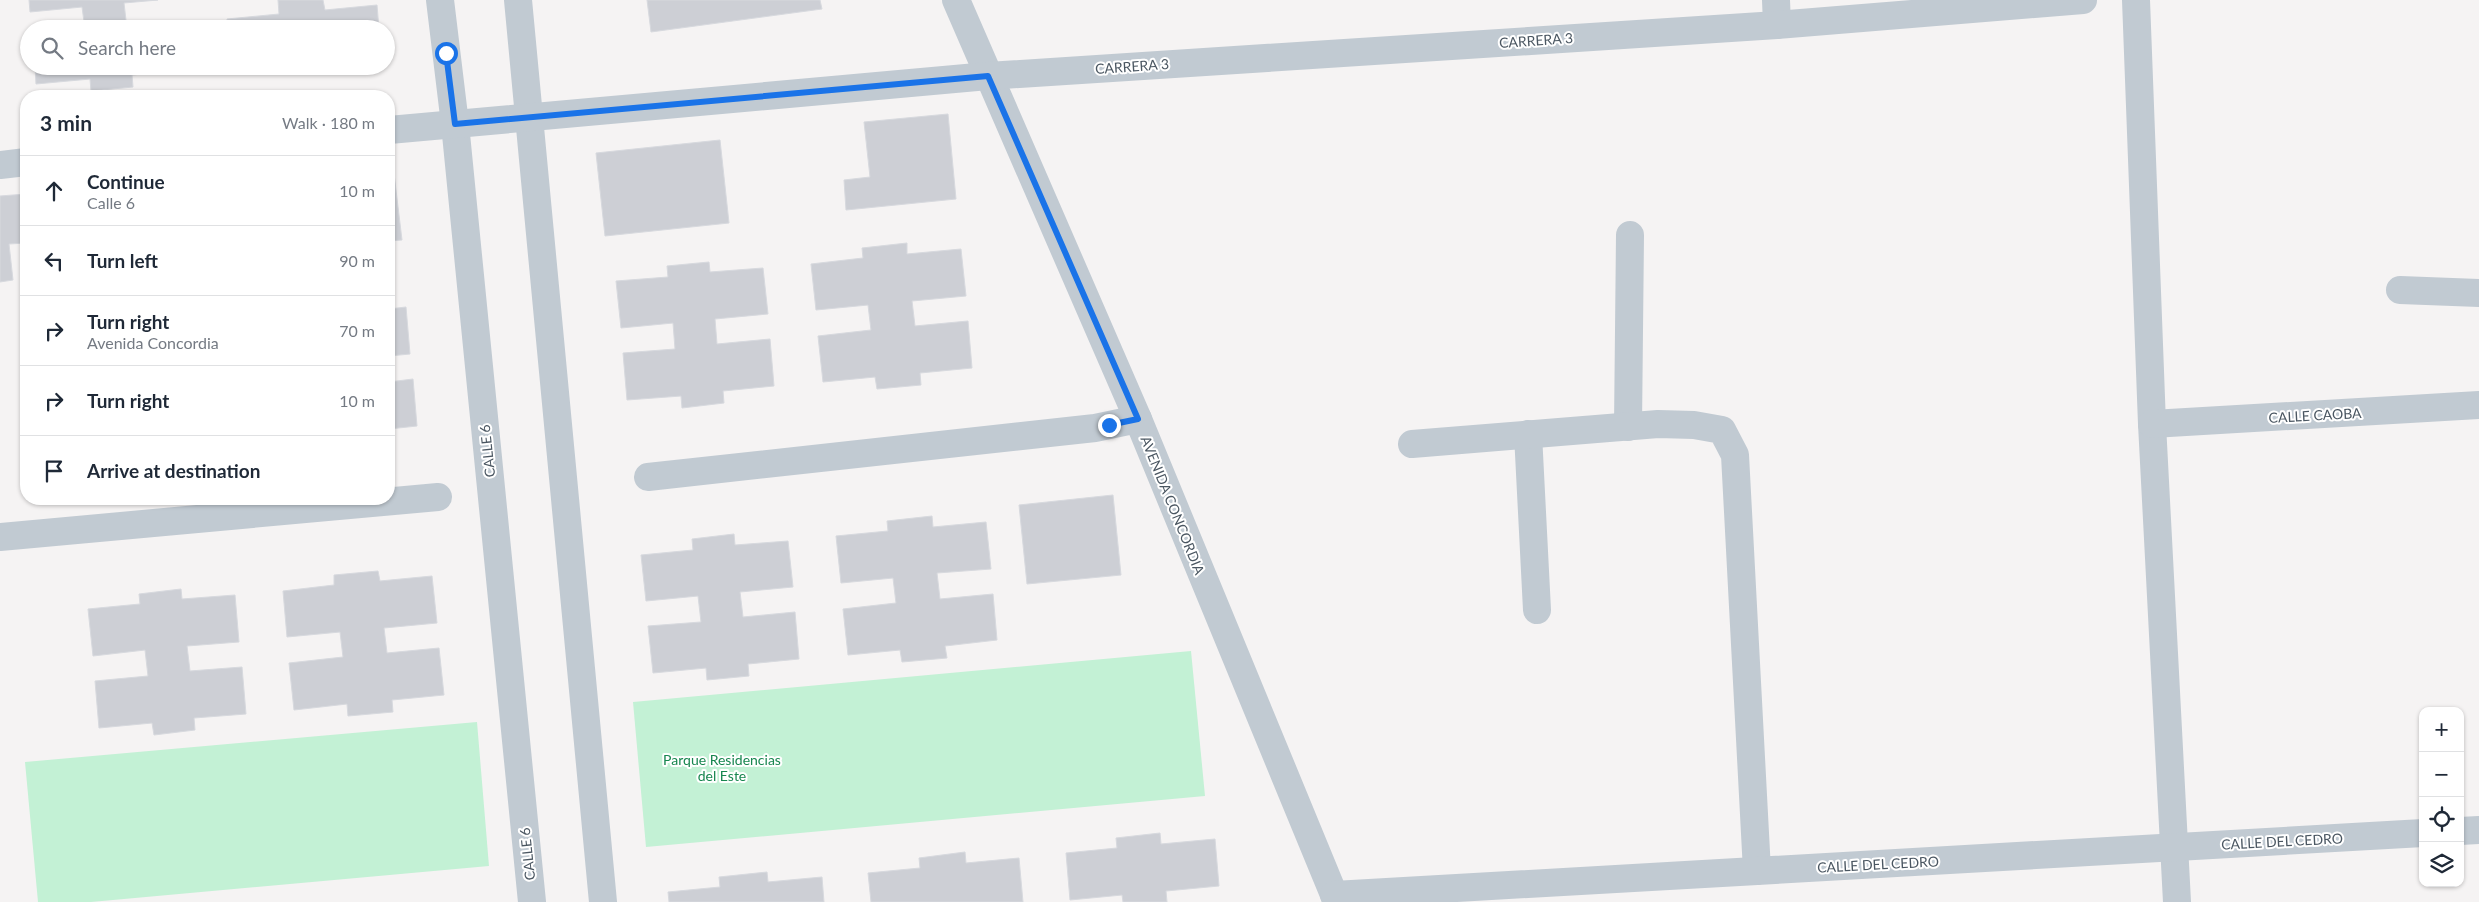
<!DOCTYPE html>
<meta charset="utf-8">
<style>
:root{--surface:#fff;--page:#f2f2f3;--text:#1f2937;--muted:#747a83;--line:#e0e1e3}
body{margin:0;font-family:Lato,sans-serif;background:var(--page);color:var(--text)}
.controls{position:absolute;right:15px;bottom:15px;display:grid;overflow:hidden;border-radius:10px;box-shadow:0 1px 4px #0004}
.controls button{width:45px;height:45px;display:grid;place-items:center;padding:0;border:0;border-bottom:1px solid var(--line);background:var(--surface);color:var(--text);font:25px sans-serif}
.stop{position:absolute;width:15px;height:15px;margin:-11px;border:4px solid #1a73e8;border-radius:50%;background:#fff}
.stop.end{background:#1a73e8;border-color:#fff;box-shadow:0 1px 5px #0008}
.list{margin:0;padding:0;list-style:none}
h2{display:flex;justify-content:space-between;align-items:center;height:65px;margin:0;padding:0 20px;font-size:21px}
h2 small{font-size:16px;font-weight:400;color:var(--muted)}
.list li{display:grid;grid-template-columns:32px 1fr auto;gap:15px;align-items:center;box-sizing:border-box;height:70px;padding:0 20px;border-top:1px solid var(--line)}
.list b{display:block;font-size:19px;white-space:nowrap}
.list p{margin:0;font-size:16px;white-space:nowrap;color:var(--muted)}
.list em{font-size:16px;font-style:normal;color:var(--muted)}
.icon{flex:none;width:28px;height:28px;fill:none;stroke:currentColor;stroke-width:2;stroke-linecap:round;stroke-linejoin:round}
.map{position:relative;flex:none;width:2479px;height:902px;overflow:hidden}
.search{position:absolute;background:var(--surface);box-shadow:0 1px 4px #0004;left:20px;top:20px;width:375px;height:55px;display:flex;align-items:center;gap:12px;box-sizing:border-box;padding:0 18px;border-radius:28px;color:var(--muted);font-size:19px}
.panel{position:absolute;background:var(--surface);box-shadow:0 1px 4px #0004;left:20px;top:90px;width:375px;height:415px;border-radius:20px}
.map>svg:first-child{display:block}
.green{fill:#c3f1d5}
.building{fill:#cdcfd5;stroke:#d7d9de}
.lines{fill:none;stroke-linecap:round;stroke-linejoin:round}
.minor{stroke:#c1cad2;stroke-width:28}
.route{stroke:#1a73e8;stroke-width:6}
.labels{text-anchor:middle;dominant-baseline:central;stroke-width:4;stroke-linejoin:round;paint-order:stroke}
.street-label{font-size:14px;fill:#4a5661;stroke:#fff}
.park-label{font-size:14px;fill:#17864f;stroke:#fff}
</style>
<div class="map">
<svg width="2479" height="902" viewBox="0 0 2479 902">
<rect width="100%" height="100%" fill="#f5f3f3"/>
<!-- green -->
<g class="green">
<polygon points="1191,651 1205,796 646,847 633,702"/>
<polygon points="477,722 489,866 91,902 38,902 25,762"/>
</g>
<!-- building -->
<g class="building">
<polygon points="29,0 158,0 124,3 127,29 179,23 180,29 85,29 82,7 30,12"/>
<polygon points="278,0 323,0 325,10 377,5 379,29 228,29 227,19 279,14"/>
<polygon points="647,0 820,0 822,9 651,32"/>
<polygon points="35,66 183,66 184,70 132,75 133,87 91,91 90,79 36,84"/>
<polygon points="285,66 330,66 330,68 286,73"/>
<polygon points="948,114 956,199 846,210 844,180 870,177 864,122"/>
<polygon points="720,140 729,223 605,236 596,153"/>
<polygon points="392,157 402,240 389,241 389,158"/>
<polygon points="26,194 26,243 9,244 13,280 0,282 0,196"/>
<polygon points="907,243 907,254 961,249 966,296 912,301 915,326 968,321 972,368 920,373 921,385 877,389 875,377 823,382 818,336 871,330 868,305 816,310 811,264 863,258 862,248"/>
<polygon points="709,262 710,272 763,268 768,314 715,319 717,344 770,339 774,386 723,391 724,403 682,408 681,396 627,400 623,353 675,349 673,323 621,328 616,281 668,277 667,266"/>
<polygon points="406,307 410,354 389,356 389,309"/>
<polygon points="413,379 417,426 389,429 389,382"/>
<polygon points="1113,495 1121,575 1027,584 1019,505"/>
<polygon points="932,516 933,527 986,522 991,569 937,573 940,599 993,594 997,640 945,646 947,658 902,662 900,650 848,655 843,609 896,603 893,578 841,583 836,536 888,531 887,521"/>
<polygon points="734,534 735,545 788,541 793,587 740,592 743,617 795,612 799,659 748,664 749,676 707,680 706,668 653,673 648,626 701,622 698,596 646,601 641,555 693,550 692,539"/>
<polygon points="378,571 380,581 432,576 437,623 384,628 387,653 439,648 444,695 392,700 393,712 348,716 347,704 294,710 289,663 343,657 340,632 287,637 283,591 334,585 334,575"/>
<polygon points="181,589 182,599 235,595 239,642 187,646 190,671 242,667 246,714 194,718 195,730 154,735 152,723 99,728 95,681 148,676 145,650 93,656 88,609 140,604 139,594"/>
<polygon points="1160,833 1161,844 1215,839 1219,886 1166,891 1167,902 1123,902 1122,895 1070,900 1066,853 1117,848 1116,838"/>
<polygon points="965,852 966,863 1019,858 1023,902 871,902 868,873 920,868 919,858"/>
<polygon points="767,872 768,882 822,877 824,902 669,902 668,892 720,887 719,877"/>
</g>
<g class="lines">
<!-- minor -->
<g class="minor">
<polyline points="440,0 455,124 532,902"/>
<polyline points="518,0 603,902"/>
<polyline points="956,0 1138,419 1337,902"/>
<polyline points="1776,0 1777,25"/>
<polyline points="2136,0 2152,424 2177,902"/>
<polyline points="389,130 988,76 1777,25 2083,0"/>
<polyline points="0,165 26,162"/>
<polyline points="2400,290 2479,293"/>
<polyline points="2152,424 2479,405"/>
<polyline points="1628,427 1630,235"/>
<polyline points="1528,434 1537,610"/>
<polyline points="1412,444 1658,424 1694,425 1722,430 1735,455 1757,871"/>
<polyline points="648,477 1095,428 1138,419"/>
<polyline points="0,537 438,497"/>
<polyline points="2460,831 2479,830"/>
<polyline points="1334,895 2423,833"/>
</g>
</g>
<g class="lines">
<!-- route -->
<polyline class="route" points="446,53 455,124 988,76 1138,419 1109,425"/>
</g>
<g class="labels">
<!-- street labels -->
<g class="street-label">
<text transform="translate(1536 40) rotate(-4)">CARRERA 3</text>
<text transform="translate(1132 66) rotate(-4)">CARRERA 3</text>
<text transform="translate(2315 415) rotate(-3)">CALLE CAOBA</text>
<text transform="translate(487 451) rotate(-96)">CALLE 6</text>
<text transform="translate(1173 505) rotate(68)">AVENIDA CONCORDIA</text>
<text transform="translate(2282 841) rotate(-3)">CALLE DEL CEDRO</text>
<text transform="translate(527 854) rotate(-96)">CALLE 6</text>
<text transform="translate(1878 864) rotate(-3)">CALLE DEL CEDRO</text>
</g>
<!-- park labels -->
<g class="park-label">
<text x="722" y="759">Parque Residencias<tspan x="722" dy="16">del Este</tspan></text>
</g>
</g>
</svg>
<div class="controls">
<button>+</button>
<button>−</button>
<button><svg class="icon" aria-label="locate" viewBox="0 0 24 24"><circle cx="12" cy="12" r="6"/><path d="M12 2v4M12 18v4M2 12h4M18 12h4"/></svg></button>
<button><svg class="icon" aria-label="layers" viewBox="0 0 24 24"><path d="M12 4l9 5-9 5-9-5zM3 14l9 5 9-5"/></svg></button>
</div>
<div class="stop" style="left:446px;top:53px"></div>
<div class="stop end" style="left:1109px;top:425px"></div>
<div class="search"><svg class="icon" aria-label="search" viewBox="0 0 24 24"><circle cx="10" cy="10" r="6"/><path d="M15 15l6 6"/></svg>Search here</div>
<section class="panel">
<h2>3 min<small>Walk · 180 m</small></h2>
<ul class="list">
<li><svg class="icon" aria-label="ahead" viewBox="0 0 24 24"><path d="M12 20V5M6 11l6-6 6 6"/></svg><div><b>Continue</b><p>Calle 6</p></div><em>10 m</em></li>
<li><svg class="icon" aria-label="left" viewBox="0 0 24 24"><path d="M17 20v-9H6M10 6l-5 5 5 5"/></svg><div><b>Turn left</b></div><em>90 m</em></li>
<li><svg class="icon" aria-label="right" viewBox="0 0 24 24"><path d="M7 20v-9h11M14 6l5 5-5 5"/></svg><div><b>Turn right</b><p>Avenida Concordia</p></div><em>70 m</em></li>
<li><svg class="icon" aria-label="right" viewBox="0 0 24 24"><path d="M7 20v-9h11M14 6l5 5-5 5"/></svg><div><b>Turn right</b></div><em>10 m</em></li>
<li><svg class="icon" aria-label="arrive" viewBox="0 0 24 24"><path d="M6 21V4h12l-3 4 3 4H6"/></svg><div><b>Arrive at destination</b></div></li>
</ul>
</section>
</div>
